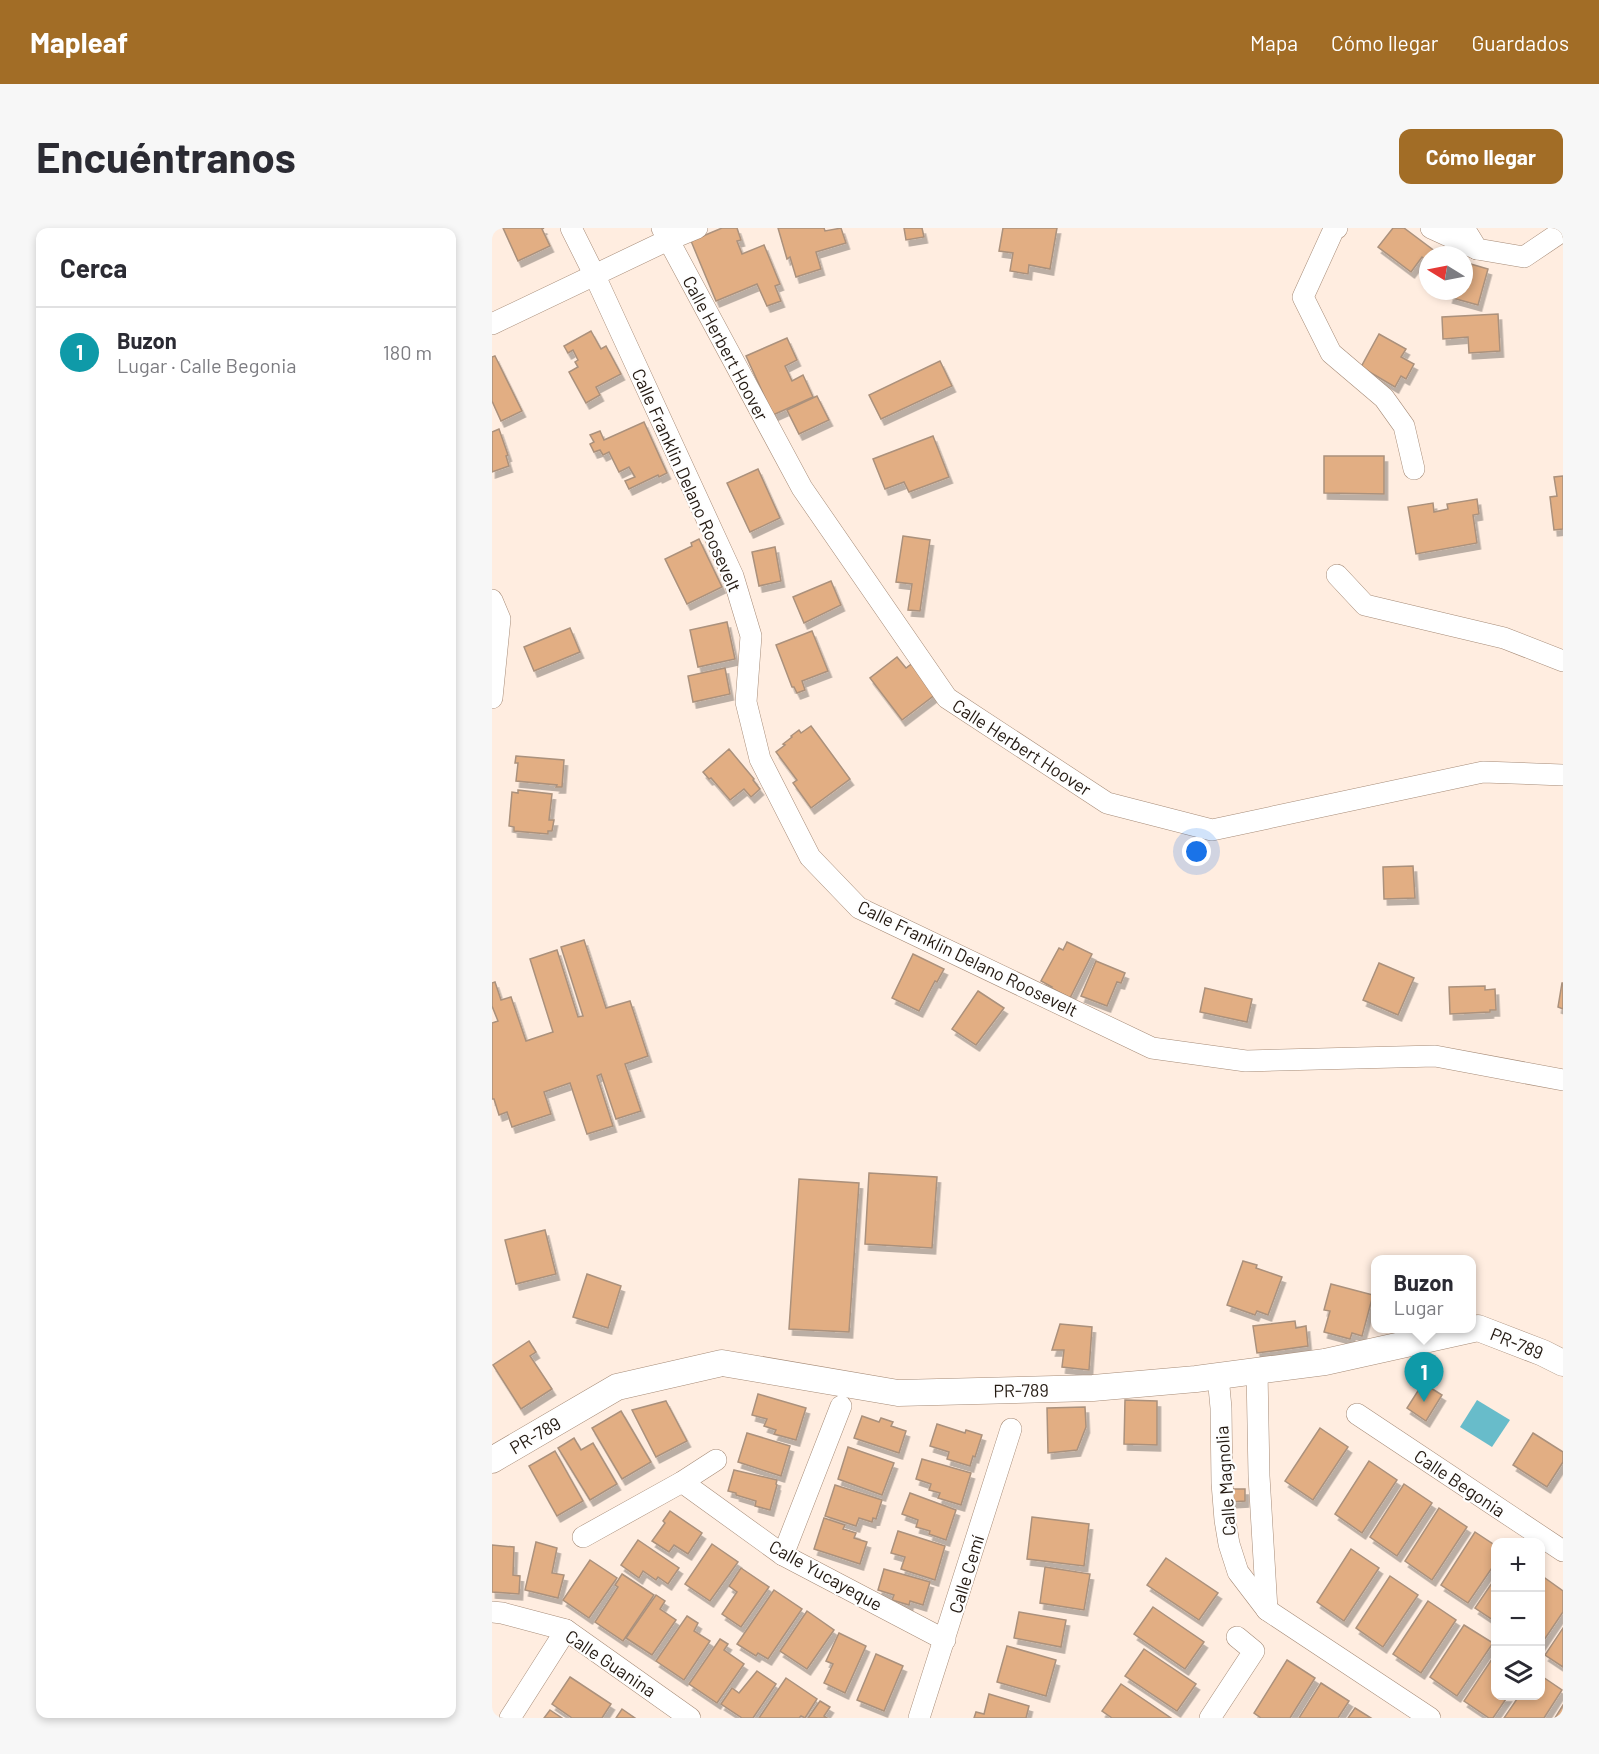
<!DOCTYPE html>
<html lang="es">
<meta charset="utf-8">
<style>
:root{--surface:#fff;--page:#f7f7f7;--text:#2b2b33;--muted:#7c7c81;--line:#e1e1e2;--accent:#a26d26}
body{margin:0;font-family:Barlow,sans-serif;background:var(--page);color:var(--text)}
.controls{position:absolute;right:18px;bottom:18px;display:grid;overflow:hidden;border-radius:12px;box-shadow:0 3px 9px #0003}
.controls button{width:54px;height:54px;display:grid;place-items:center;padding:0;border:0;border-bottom:2px solid var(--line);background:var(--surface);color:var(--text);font:30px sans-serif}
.compass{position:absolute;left:927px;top:18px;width:54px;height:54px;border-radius:50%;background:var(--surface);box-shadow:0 3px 9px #0003;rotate:280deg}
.you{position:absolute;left:705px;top:624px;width:21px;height:21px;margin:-15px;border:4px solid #fff;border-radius:50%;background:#1a73e8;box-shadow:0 0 0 9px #1a73e833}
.badge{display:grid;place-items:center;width:39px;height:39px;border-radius:50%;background:var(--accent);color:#fff;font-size:20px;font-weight:700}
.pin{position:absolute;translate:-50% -50px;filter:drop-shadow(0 2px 3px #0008)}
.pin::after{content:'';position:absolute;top:32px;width:21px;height:18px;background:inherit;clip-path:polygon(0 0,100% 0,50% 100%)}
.popup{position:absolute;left:879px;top:1027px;width:105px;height:78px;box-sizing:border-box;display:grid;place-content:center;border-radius:12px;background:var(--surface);filter:drop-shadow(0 2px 4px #0005);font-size:20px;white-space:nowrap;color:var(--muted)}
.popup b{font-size:22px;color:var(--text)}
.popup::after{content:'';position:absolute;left:50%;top:100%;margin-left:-12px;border:12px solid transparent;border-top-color:var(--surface)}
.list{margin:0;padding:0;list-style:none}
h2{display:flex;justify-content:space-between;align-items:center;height:78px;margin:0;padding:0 24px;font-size:26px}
h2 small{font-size:20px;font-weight:400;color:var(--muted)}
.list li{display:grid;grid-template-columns:39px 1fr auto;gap:18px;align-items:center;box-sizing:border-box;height:90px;padding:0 24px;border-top:2px solid var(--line)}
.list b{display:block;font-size:22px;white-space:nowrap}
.list p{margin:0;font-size:20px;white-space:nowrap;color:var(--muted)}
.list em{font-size:20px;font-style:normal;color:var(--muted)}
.icon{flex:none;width:33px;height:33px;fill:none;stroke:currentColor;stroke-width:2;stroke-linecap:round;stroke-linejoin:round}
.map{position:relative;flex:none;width:1071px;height:1490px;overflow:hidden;border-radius:12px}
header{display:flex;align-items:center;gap:36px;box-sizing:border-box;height:84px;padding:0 30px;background:var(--accent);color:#fff}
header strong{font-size:28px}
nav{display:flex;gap:33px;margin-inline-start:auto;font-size:21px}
.intro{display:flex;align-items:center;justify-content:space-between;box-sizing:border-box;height:144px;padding:0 36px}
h1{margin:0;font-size:42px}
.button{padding:15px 27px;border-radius:12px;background:var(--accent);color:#fff;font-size:21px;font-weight:700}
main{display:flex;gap:36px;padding:0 36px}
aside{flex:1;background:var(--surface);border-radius:12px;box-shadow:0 3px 9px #0003}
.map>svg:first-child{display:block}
.water{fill:#68bcca}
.building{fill:#e2ae83;stroke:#ab917c;stroke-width:1.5;filter:url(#shadow)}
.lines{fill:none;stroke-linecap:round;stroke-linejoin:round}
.minor-casing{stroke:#a68b77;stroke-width:22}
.tertiary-casing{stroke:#a68b77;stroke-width:27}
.minor{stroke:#fff;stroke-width:21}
.tertiary{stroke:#fff;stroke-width:26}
.labels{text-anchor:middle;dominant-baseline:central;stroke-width:4.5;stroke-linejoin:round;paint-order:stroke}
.street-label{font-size:18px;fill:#221810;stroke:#fefefe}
</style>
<header>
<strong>Mapleaf</strong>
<nav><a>Mapa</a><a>Cómo llegar</a><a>Guardados</a></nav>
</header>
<div class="intro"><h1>Encuéntranos</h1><a class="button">Cómo llegar</a></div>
<main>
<aside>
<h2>Cerca<small></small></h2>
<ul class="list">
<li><span class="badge" style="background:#0f9aa8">1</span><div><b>Buzon</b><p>Lugar · Calle Begonia</p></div><em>180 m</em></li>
</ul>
</aside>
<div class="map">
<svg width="1071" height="1490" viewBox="0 0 1071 1490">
<defs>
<filter id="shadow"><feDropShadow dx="3.5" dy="6" stdDeviation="0" flood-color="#0004"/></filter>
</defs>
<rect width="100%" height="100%" fill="#ffede0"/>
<!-- water -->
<polygon class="water" points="985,1172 1018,1192 1000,1219 968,1199"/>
<!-- building -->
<g class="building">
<polygon points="11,0 52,0 50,1 58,18 26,33"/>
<polygon points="230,0 245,0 249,12 245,13 250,26 272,17 288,56 283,58 289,73 275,78 265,56 224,73 199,13"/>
<polygon points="286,0 332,0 333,3 349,0 354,15 324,24 329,41 304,49 298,29 295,31"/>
<polygon points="412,0 430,0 432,9 414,12"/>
<polygon points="511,0 565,0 558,41 537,37 536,46 518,43 521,25 507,23"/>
<polygon points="901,0 912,0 948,27 936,27 936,34 930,29 919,44 886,19"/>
<polygon points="972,34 996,41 986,77 957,69 959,63 972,63"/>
<polygon points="1006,86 1008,123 977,125 976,109 951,111 950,89"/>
<polygon points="99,103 109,121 114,118 129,146 104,159 108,167 94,175 77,144 86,139 83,134 86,132 81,122 76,125 72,118"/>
<polygon points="887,106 914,121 909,129 922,136 914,151 909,148 903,159 869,139"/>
<polygon points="295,110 305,132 293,138 300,153 311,147 321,169 281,187 254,128"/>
<polygon points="3,128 30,183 9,193 0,173 0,129"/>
<polygon points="448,133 460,158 389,191 377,167"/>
<polygon points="325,168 337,192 307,206 295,182"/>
<polygon points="152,194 175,245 167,249 166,247 137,261 133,253 143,249 137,239 127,244 117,224 111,227 108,222 102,224 98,216 102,214 98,207 108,203 112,212"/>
<polygon points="7,201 16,227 14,228 17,238 0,244 0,204"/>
<polygon points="441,208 457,249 417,264 412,254 393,261 381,231"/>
<polygon points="832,228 892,228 892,266 832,265"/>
<polygon points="266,241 288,290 258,304 235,255"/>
<polygon points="1071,248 1071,301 1062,302 1058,269 1065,268 1062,249"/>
<polygon points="985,271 987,286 981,287 985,315 924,326 916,279 941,275 942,284 956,281 955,276"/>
<polygon points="411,308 438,312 428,383 416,382 420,356 404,354"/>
<polygon points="207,311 230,359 195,376 173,331 200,318 199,315"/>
<polygon points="283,319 289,353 267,358 260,324"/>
<polygon points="339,353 349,377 312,395 301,369"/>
<polygon points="235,394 243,431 206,439 198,402"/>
<polygon points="78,400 88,424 42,443 32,419"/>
<polygon points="320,403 336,443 310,453 313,462 305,465 302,459 300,459 284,417"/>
<polygon points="405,429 414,440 426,431 444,466 410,492 378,450"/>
<polygon points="233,440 238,466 201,474 196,448"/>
<polygon points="319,498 358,551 319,580 301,555 305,552 284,524 293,517 291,516 300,509 299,508 307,502 309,505"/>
<polygon points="237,521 262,551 261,552 268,561 259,569 252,561 238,572 219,550 217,551 211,544"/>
<polygon points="24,528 72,532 70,559 64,559 65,557 24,553 26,535 23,535"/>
<polygon points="26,562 60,566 57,592 62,592 60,603 56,603 56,606 22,603 22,599 17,598 20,564 26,565"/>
<polygon points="921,638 923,670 892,671 891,639"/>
<polygon points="92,712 114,780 138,773 156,828 133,836 149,883 124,891 109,846 105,848 121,898 95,906 78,855 52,864 59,886 20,899 15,884 7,887 2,871 0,871 0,795 6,793 0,778 0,755 3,754 9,772 19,769 34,813 61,804 38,731 65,722 86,789 91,788 69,719"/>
<polygon points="575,714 600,726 578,770 559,760 560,759 549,753 567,720 571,722"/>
<polygon points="421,726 452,741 445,754 443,753 427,783 400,770"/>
<polygon points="604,733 633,745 629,755 625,754 615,778 589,768"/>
<polygon points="887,735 922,750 906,787 871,772"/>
<polygon points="1070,755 1071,755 1071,781 1066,779"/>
<polygon points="993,758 993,762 1003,761 1004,782 998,782 998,784 958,786 957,759"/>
<polygon points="713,760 760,771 755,794 708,784"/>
<polygon points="486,763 512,780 484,817 460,801"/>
<polygon points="377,945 445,949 440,1020 373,1016"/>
<polygon points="307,951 367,955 357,1104 297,1101"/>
<polygon points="53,1002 64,1046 24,1056 13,1012"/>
<polygon points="751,1033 765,1037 764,1040 790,1049 776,1087 765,1083 763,1087 735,1077"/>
<polygon points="95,1046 129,1058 116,1100 81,1089"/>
<polygon points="839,1056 881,1067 870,1108 860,1105 858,1111 832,1104 838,1083 832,1082"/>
<polygon points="803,1093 804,1100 814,1098 816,1118 765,1125 761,1098"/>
<polygon points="568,1096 600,1099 597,1142 570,1139 572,1122 560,1122"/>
<polygon points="37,1113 44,1124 38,1128 60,1161 29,1181 1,1137"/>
<polygon points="931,1155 950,1167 934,1193 915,1180"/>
<polygon points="266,1166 314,1180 304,1212 282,1206 284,1202 272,1198 275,1191 260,1187"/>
<polygon points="633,1172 665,1173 665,1217 632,1216"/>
<polygon points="174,1173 195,1213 164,1229 140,1182"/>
<polygon points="593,1179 594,1199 585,1222 556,1225 555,1180"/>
<polygon points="129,1183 159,1234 130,1251 100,1200"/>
<polygon points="370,1188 387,1194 389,1190 401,1194 399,1198 414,1203 407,1225 362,1210"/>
<polygon points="445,1196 473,1205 474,1202 490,1207 483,1229 481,1228 478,1238 455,1231 457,1224 438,1218"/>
<polygon points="828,1200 856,1219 821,1272 793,1253"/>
<polygon points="255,1205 298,1218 289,1248 246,1234"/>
<polygon points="1041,1205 1071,1224 1071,1234 1055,1259 1021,1237"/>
<polygon points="82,1210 89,1222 101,1215 125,1256 98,1272 66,1220"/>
<polygon points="356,1219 402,1235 390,1267 346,1251"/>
<polygon points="63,1223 91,1273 65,1288 37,1238"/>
<polygon points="430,1231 479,1245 469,1277 446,1270 448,1265 437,1262 439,1256 424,1251"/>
<polygon points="877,1233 905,1252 870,1305 843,1286"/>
<polygon points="242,1242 285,1252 284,1256 285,1257 278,1282 263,1278 264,1273 244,1267 244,1265 236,1263"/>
<polygon points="912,1256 940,1275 905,1328 878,1309"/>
<polygon points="343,1257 390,1272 384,1291 381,1290 380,1294 367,1290 364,1298 333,1288"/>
<polygon points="737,1261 753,1261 753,1273 738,1274"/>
<polygon points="418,1265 464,1282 454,1312 437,1306 438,1303 424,1299 426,1292 410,1286"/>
<polygon points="947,1280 975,1299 940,1352 913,1333"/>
<polygon points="178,1283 210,1305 196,1326 182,1317 177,1324 160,1313 173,1295 171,1293"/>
<polygon points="540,1289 597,1296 592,1338 535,1331"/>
<polygon points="332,1290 353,1297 351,1301 364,1305 362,1310 375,1314 368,1336 322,1321"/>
<polygon points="406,1303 453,1318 443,1352 409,1341 413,1329 399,1325"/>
<polygon points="983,1304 1004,1318 1004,1334 976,1375 949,1357"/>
<polygon points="146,1312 187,1340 176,1356 166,1349 164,1352 151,1343 147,1350 129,1337"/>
<polygon points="44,1314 65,1320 60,1345 72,1347 66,1370 33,1362"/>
<polygon points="220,1316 246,1334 218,1373 193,1356"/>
<polygon points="0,1317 22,1319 21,1347 28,1348 27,1366 0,1364"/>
<polygon points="859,1321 887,1340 852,1393 825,1374"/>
<polygon points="674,1330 726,1365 707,1392 655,1357"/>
<polygon points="98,1332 125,1350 97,1390 71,1372"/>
<polygon points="553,1339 598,1346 592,1382 548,1375"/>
<polygon points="249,1340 277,1359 249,1399 230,1386 245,1364 237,1358"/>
<polygon points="392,1341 438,1354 431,1377 418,1373 417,1377 400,1372 402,1367 386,1362"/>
<polygon points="130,1346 162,1367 131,1413 103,1394 126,1359 123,1357"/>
<polygon points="898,1348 926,1367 891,1419 864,1400"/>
<polygon points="1004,1349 1004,1394 983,1380"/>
<polygon points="1053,1350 1071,1363 1071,1384 1048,1418 1048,1357"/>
<polygon points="282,1362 310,1381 276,1431 266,1425 264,1428 245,1416"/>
<polygon points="164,1367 173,1373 168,1381 184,1392 160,1427 134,1410"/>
<polygon points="936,1373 964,1392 929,1445 901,1426"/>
<polygon points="661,1379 712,1414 693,1441 642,1406"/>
<polygon points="315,1383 342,1402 315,1441 288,1423"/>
<polygon points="527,1384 574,1392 569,1419 522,1410"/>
<polygon points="195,1388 206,1395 202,1403 218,1413 192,1452 164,1433"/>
<polygon points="972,1397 1001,1415 965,1468 938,1449"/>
<polygon points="1071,1400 1071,1439 1053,1427"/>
<polygon points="347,1405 374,1418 353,1465 332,1455 341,1436 334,1433"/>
<polygon points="228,1411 236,1416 232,1422 252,1436 225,1475 197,1456"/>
<polygon points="515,1418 564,1432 554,1468 505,1454"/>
<polygon points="652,1421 704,1456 685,1483 633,1448"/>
<polygon points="1004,1425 1004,1468 1016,1468 1001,1490 997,1490 972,1473"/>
<polygon points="384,1426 411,1438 392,1483 365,1472"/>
<polygon points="795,1432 823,1450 798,1490 769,1490 762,1485"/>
<polygon points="265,1443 284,1456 261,1490 250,1490 229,1476 240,1460 247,1465"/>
<polygon points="1048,1447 1070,1462 1052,1490 1012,1490 1027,1468 1048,1468"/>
<polygon points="78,1449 119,1476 110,1490 80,1490 60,1476"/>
<polygon points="294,1450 325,1471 313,1490 309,1488 307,1490 267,1490"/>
<polygon points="829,1455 857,1473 846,1490 807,1490"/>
<polygon points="629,1456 679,1490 620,1490 610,1483"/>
<polygon points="497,1466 537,1478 534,1490 482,1490 484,1484 492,1486"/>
<polygon points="328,1473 338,1479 332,1488 335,1490 316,1490"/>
<polygon points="1071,1477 1071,1490 1063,1490"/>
<polygon points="863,1480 879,1490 856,1490"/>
<polygon points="130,1481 143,1490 124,1490"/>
<polygon points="58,1482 70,1490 52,1490"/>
</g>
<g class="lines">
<defs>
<g id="minor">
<polyline points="79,0 102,46 241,348 259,408 254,474 268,531 318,629 367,680 660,820 754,833 943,828 1071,852"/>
<polyline points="170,0 310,260 455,470 615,575 720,602 991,544 1071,547"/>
<polyline points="845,0 842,1 811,69 839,125 892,170 912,198 922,241"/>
<polyline points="939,0 985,21"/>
<polyline points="972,0 985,21 1032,29 1069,4 1069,0"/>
<polyline points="0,96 176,12 205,0"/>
<polyline points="845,347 873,377 1012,410 1071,433"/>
<polyline points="0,372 8,391 0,470"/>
<polyline points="765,1143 767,1248 775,1382"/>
<polyline points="726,1148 729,1180 730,1255 733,1292 737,1316 746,1344 775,1382 938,1490"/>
<polyline points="865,1186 1071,1323"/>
<polyline points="190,1254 291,1327 453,1412"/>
<polyline points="91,1309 190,1254 224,1232"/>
<polyline points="291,1327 349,1178"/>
<polyline points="0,1384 10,1385 74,1402 198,1490"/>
<polyline points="18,1490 74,1402"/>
<polyline points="427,1490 519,1201"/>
<polyline points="718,1490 762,1423 745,1409"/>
</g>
<polyline id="tertiary" points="0,1232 125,1159 230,1135 406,1165 601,1160 704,1151 833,1134 986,1100 1051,1125 1071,1135"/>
</defs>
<!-- minor casing -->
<use href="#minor" class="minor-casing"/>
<!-- tertiary casing -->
<use href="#tertiary" class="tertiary-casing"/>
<!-- minor -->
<use href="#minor" class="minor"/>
<!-- tertiary -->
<use href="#tertiary" class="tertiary"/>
</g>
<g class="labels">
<!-- street labels -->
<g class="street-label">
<text transform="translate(234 120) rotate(62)">Calle Herbert Hoover</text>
<text transform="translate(195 252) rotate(66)">Calle Franklin Delano Roosevelt</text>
<text transform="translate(530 519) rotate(33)">Calle Herbert Hoover</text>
<text transform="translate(476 730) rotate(26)">Calle Franklin Delano Roosevelt</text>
<text transform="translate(1025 1115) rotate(22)">PR-789</text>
<text transform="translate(529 1162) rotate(-1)">PR-789</text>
<text transform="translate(43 1207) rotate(-30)">PR-789</text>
<text transform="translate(733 1253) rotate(-94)">Calle Magnolia</text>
<text transform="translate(968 1255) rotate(34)">Calle Begonia</text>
<text transform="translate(474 1346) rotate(-73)">Calle Cemí</text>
<text transform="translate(334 1347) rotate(29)">Calle Yucayeque</text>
<text transform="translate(119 1435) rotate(34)">Calle Guanina</text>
</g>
</g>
</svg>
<div class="controls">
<button>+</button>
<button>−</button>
<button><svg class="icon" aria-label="layers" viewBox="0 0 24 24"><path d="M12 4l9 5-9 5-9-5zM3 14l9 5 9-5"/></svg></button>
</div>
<svg class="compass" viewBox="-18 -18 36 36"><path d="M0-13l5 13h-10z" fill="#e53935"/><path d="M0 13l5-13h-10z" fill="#7c7c81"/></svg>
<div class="you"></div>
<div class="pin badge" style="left:932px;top:1174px;background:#0f9aa8">1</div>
<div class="popup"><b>Buzon</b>Lugar</div>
</div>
</main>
